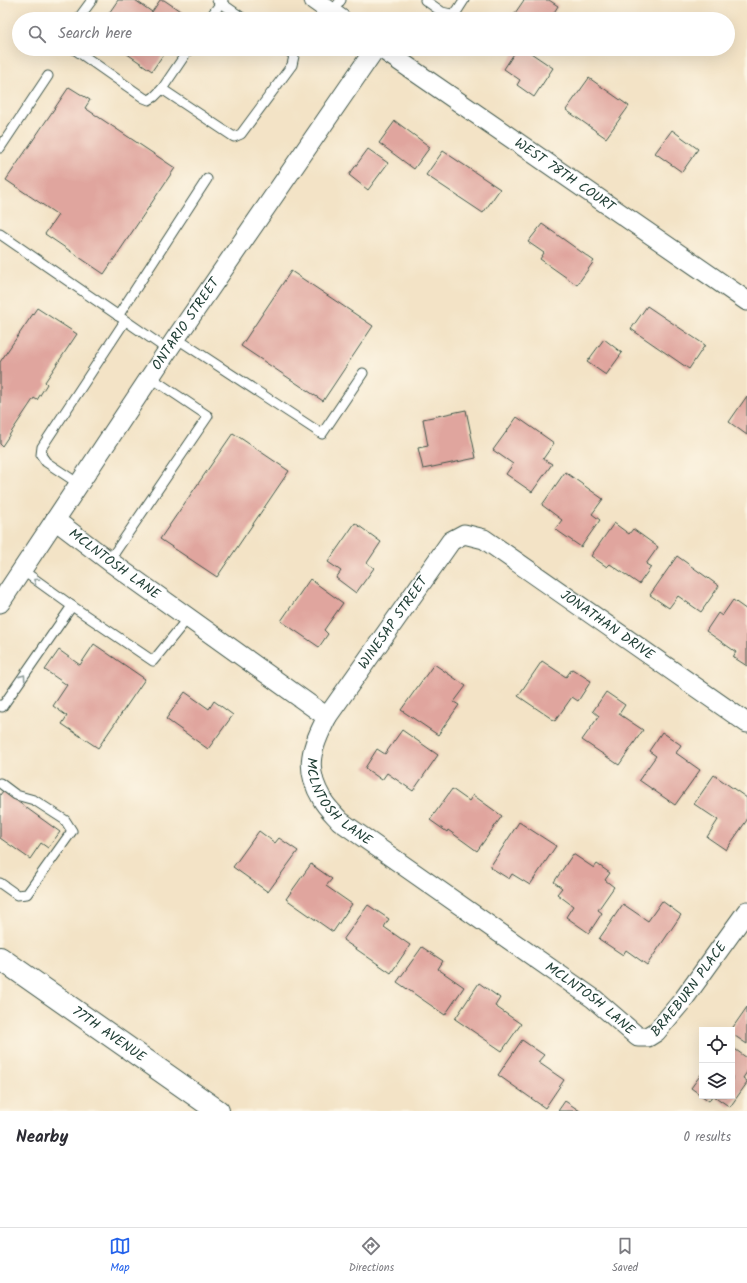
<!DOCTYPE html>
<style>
:root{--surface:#fff;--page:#f7f7f7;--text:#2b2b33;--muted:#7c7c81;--line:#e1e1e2;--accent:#2563eb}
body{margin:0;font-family:Kalam,sans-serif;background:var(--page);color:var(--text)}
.controls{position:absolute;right:12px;bottom:12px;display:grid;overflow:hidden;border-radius:0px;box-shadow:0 4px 16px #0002}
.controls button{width:36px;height:36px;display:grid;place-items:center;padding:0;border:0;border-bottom:1px solid var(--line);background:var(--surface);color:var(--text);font:20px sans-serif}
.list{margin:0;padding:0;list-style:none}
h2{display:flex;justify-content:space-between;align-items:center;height:52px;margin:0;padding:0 16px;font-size:17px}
h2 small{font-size:13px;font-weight:400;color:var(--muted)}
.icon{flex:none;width:22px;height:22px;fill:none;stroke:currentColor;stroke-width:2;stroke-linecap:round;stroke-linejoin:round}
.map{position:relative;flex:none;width:747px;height:1111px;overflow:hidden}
.search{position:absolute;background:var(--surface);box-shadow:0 4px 16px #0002;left:12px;right:12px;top:12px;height:44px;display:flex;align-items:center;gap:10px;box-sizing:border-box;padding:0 14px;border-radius:22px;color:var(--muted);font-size:15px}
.sheet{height:116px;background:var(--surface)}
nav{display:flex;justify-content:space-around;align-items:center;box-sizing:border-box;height:56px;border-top:1px solid var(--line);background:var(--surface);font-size:11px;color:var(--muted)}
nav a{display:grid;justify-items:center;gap:2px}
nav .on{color:var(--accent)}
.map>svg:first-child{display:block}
.building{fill:#e0a59e}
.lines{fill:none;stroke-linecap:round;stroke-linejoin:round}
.service-casing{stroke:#3f564a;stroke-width:11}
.minor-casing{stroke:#3f564a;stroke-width:21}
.tertiary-casing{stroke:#3f564a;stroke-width:24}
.service{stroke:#fff;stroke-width:9}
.minor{stroke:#fff;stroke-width:19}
.tertiary{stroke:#fff;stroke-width:22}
.oneway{stroke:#8f9e9a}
.labels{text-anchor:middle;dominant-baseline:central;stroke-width:4;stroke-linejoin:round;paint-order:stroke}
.street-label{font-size:14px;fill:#1f3d34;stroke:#fcf5e5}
</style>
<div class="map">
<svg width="747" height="1111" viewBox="0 0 747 1111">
<rect width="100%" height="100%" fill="#fcf5e5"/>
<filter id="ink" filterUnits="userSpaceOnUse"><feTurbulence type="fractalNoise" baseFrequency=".025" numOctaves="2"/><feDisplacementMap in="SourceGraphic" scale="8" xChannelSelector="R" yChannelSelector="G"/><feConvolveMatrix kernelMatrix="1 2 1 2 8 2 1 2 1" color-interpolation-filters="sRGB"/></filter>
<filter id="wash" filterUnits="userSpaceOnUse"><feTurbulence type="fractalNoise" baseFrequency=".012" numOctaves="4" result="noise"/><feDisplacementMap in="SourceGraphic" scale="16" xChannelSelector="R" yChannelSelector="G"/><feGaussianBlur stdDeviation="0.9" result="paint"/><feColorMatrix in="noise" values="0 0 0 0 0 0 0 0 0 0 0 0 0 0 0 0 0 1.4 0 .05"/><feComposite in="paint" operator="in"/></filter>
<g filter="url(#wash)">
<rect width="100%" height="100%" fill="#f3e3c6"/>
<g id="blocks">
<!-- building -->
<g class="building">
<polygon points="118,0 135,0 152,12 160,0 164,0 189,17 187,19 105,19"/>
<polygon points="524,0 549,0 558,6 550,19 511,19"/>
<polygon points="120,49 167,49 152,71"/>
<polygon points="517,49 525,49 553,68 534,97 517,85 520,80 504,69"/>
<polygon points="589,78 629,106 606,138 566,110"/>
<polygon points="69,87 90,100 85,108 175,168 104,274 45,234 58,215 6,180"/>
<polygon points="395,121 430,147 414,169 379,143"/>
<polygon points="672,130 698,149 682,172 655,153"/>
<polygon points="368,149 388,163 368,190 349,175"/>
<polygon points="443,151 500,189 483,213 426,175"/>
<polygon points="542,224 594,261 577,285 540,259 544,253 528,242"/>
<polygon points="291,271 373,326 323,401 241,346"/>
<polygon points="647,306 705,345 689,369 631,329"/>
<polygon points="37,308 77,334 45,382 47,384 37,400 34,398 2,446 0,444 0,362"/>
<polygon points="604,339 622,353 606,375 587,362"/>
<polygon points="747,396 747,435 729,422"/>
<polygon points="466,410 476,458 423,469 418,448 428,446 423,419"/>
<polygon points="517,417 554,443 543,459 552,464 532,492 506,474 513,464 493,450"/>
<polygon points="233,433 289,471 217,577 160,539"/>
<polygon points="565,472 603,499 592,514 600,520 581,547 555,529 562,520 542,505"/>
<polygon points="355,523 381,542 367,563 374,568 356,593 336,578 341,571 328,562"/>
<polygon points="614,523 629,534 633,529 658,547 646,564 651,567 639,584 610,564 607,567 591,556"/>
<polygon points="677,556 719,586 701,612 678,596 669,608 650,595"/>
<polygon points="310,579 343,603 324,630 328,634 319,647 281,621"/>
<polygon points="733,600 747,610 747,666 733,657 736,652 706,631 718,613 722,616"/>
<polygon points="94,644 145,679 98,748 62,724 67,716 53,706 67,685 45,670 59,650 80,665"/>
<polygon points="542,661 566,677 572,669 591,681 578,701 572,697 555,721 518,696"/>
<polygon points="434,664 466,686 454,702 459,705 438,735 401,710"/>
<polygon points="185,692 209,709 214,701 233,715 208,749 166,719"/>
<polygon points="606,692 625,705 619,714 643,730 619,765 582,740 599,716 593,711"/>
<polygon points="402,730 438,755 413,791 387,773 382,780 365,768 377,749 385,754"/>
<polygon points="662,732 681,745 676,753 700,770 675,805 639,780 656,756 649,751"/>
<polygon points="714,775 747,798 747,820 726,850 707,837 718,820 694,804"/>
<polygon points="452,789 469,801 473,795 502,816 477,851 448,830 447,832 430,820"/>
<polygon points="3,791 60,832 48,848 41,843 30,859 0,838 0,795"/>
<polygon points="519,822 556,846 530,885 512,874 509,879 490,867"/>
<polygon points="259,831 275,843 279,838 298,851 268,892 233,867"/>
<polygon points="573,854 594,868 597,864 610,873 605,880 614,887 598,910 602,913 589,933 566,917 573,906 557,894 562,888 554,882"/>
<polygon points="311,864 332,879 326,886 352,904 333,932 286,899"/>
<polygon points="662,901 681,915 647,965 626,950 623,955 599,939 623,904 648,921"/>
<polygon points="368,905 389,919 384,927 410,945 391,973 343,940"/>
<polygon points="422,947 443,961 438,969 464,987 445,1015 397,982"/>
<polygon points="479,983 500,998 495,1006 521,1024 502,1051 455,1019"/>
<polygon points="747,1007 747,1044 732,1034 732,1030 731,1030"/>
<polygon points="522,1040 544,1055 538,1062 564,1080 545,1108 498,1075"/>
<polygon points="732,1047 747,1058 747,1072 743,1078 747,1081 747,1083 730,1107 714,1096 732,1096"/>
<polygon points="702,1073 702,1096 712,1096 709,1101 691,1088"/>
<polygon points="565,1101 580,1111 558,1111"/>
</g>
</g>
</g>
<g filter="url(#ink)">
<use href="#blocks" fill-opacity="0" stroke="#3f564a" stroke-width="1"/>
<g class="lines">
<defs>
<g id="service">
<polyline points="217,0 244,19"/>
<polyline points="425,0 442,12 451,14 457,11 464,0"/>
<polyline points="332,12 341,0"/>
<polyline points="78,19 92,0"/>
<polyline points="209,19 223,0"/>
<polyline points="74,49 144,98 149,100 154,97 162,89"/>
<polyline points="189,49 162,89 234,137 241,134 292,65 294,56 287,49"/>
<polyline points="0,148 48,76"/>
<polyline points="0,234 168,350"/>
<polyline points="118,316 207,179"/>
<polyline points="176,338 322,434 363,373"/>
<polyline points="79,484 46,462 41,455 42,447 125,321"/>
<polyline points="109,561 208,416 150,377"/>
<polyline points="72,606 153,661 188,618"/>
<polyline points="0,705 2,707 72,606 22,570"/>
<polyline points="0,783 16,795 34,800 65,820 72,831 27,894 17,895 0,883"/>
</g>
<g id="minor">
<polyline points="314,0 341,19"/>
<path id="s1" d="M382,49L747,301"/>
<path id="s2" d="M55,520L109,561L327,717C312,747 303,767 322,799C326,807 334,814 340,821L594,999L638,1037H648L656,1032L683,1000L747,911"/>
<path id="s3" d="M0,603L176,338L375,49"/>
<path id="s4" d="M327,717L451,541L464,534L484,539L747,723"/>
</g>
<g id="tertiary">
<path id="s5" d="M0,958L218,1111"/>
</g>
</defs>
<!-- service casing -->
<use href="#service" class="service-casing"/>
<!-- minor casing -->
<use href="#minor" class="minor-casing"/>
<!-- tertiary casing -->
<use href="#tertiary" class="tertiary-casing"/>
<!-- service -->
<use href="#service" class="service"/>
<!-- minor -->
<use href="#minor" class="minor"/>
<!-- tertiary -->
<use href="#tertiary" class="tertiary"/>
</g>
<!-- one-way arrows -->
<defs><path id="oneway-chevron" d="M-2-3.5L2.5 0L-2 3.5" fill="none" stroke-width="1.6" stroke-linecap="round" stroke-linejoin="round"/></defs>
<g class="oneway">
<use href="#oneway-chevron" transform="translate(36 581) rotate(-145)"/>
<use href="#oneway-chevron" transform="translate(23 677) rotate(-55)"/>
</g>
</g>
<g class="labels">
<!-- street labels -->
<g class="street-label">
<text stroke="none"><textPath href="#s1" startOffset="222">WEST 78TH COURT</textPath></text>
<text stroke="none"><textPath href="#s3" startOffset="335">ONTARIO STREET</textPath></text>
<text stroke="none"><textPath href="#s2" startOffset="74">MCLNTOSH LANE</textPath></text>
<text stroke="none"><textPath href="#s4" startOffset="115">WINESAP STREET</textPath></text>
<text stroke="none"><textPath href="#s4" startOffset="401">JONATHAN DRIVE</textPath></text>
<text stroke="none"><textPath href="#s2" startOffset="434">MCLNTOSH LANE</textPath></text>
<text stroke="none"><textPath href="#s2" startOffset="893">BRAEBURN PLACE</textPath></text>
<text stroke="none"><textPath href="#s2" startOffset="758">MCLNTOSH LANE</textPath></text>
<text stroke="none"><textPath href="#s5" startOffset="133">77TH AVENUE</textPath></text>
</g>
</g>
</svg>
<div class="controls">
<button><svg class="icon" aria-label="locate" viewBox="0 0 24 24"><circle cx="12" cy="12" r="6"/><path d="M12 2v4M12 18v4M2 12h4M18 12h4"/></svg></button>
<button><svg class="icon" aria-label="layers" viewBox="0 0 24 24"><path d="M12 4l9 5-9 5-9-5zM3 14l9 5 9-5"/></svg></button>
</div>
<div class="search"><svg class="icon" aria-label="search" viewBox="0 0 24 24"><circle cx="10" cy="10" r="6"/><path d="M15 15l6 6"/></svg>Search here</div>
</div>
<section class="sheet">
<h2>Nearby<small>0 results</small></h2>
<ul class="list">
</ul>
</section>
<nav>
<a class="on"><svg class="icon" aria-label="map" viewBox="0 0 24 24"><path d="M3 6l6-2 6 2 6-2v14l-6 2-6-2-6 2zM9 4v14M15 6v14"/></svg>Map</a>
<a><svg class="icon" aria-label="directions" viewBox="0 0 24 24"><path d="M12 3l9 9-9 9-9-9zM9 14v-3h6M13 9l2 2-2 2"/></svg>Directions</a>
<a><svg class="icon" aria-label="saved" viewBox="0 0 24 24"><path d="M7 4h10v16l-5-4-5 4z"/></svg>Saved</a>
</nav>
